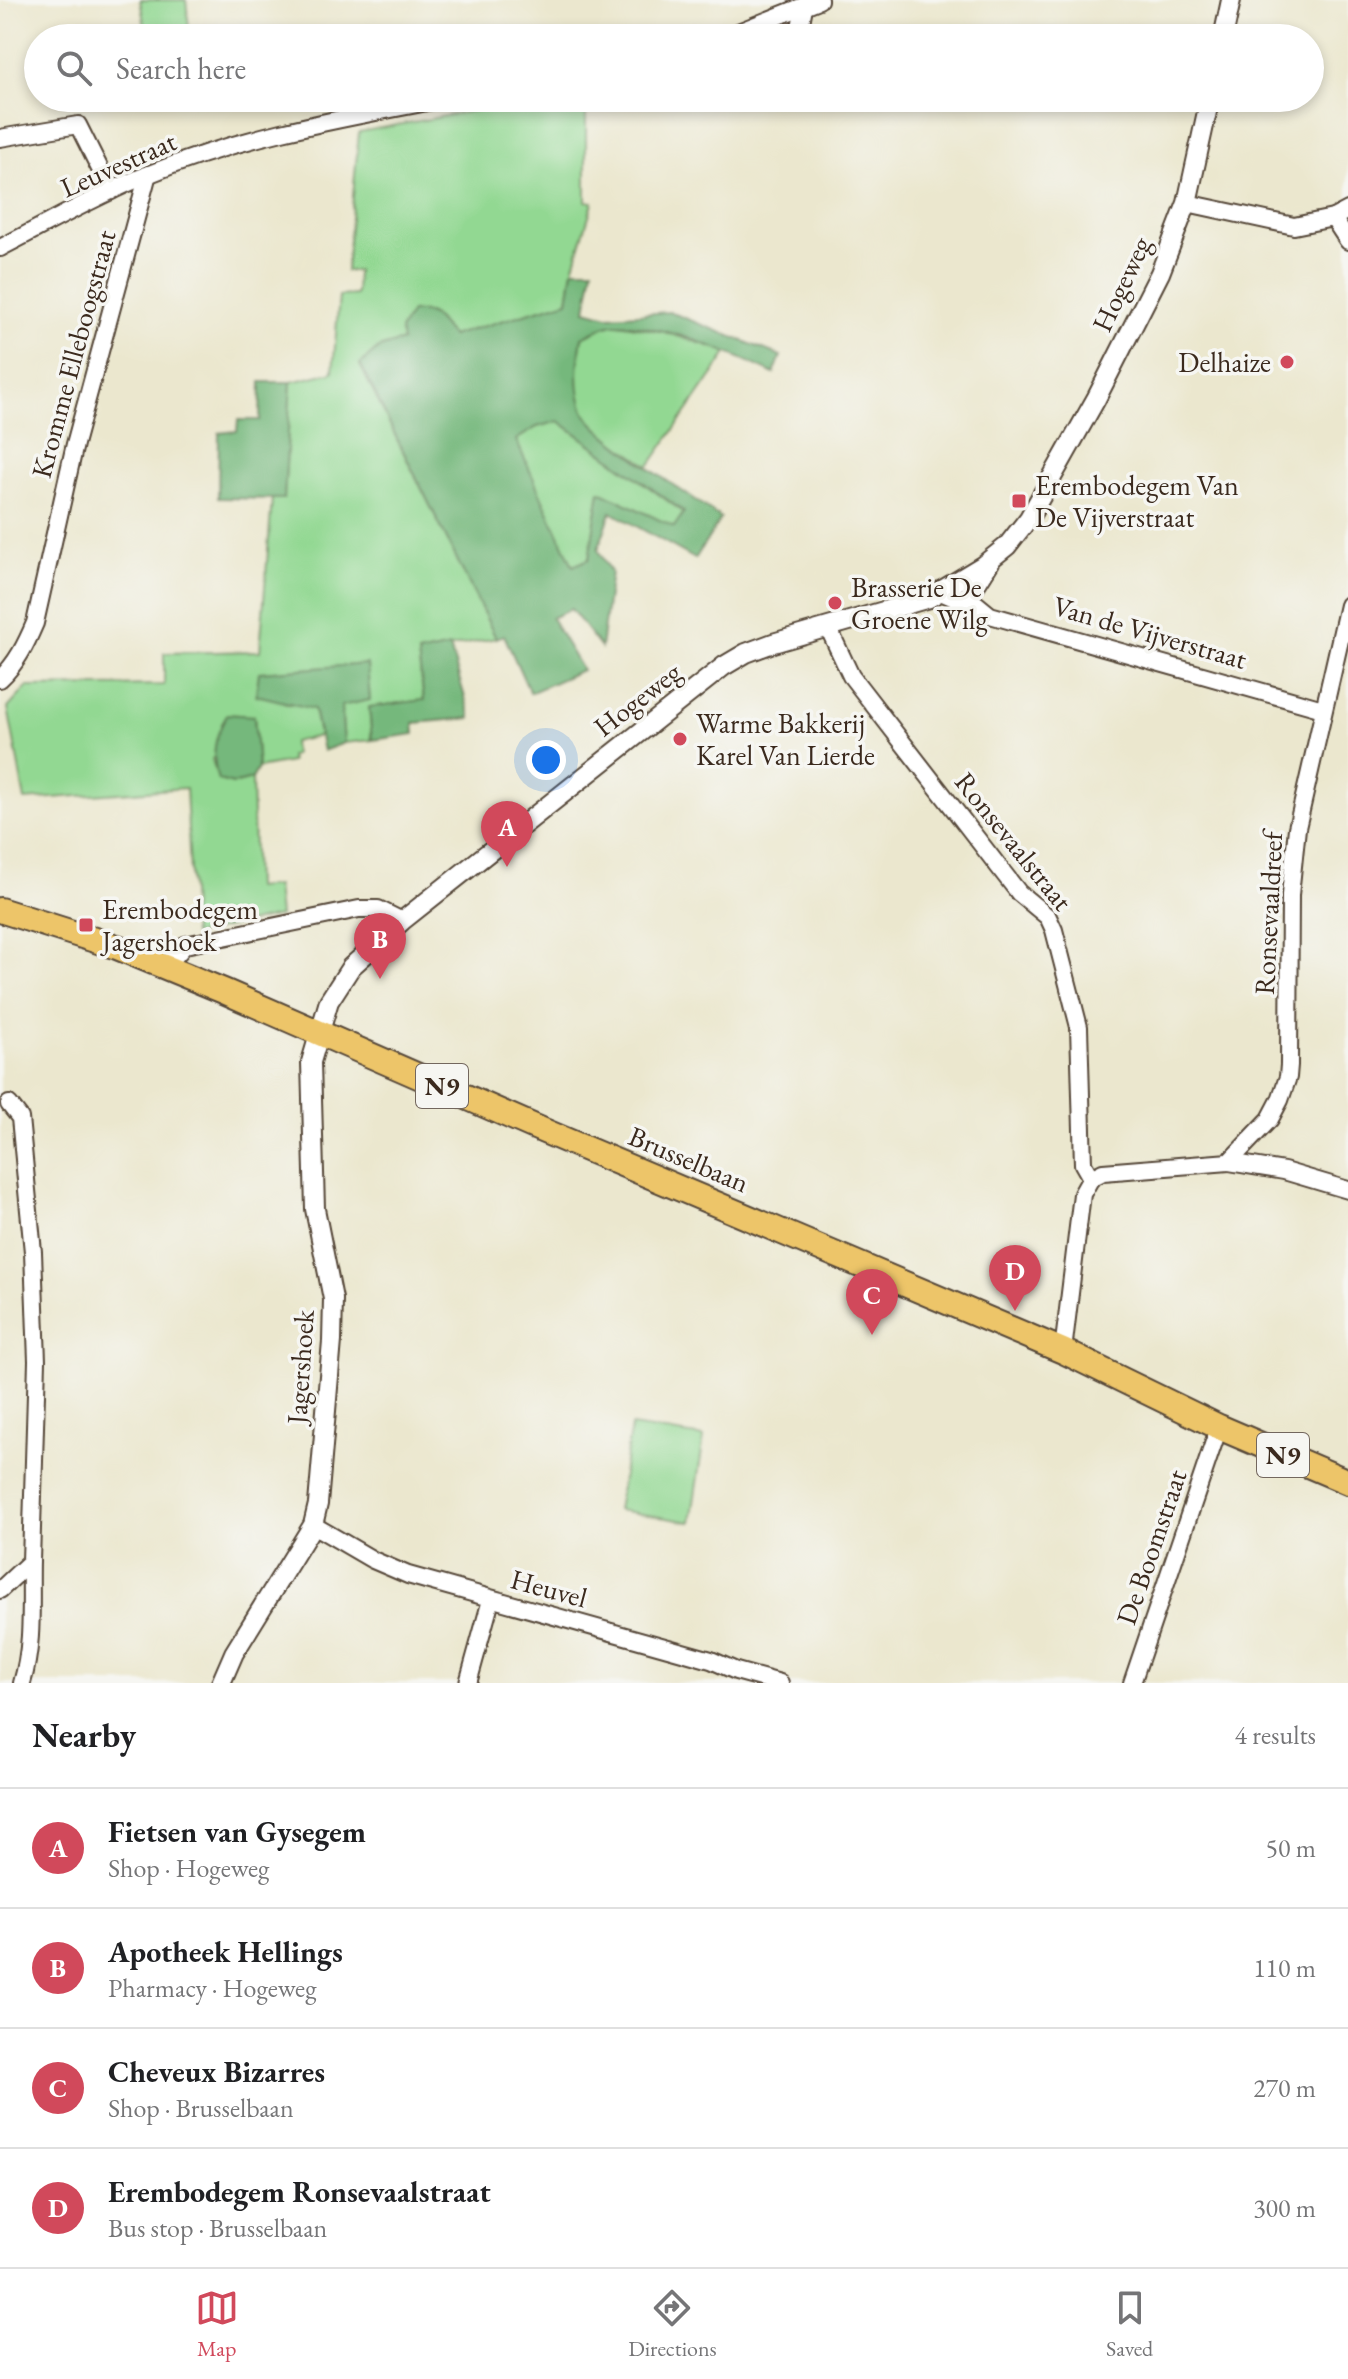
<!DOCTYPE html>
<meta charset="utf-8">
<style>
:root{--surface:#fff;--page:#f2f2f2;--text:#202124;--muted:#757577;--line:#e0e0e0;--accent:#d1495b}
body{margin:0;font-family:"EB Garamond",serif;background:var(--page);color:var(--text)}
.you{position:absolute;left:546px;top:760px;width:28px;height:28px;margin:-20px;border:6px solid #fff;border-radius:50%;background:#1a73e8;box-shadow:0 0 0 12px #1a73e833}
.badge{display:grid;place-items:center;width:52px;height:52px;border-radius:50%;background:var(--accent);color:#fff;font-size:26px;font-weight:700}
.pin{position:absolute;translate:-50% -66px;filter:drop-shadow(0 2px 4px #0008)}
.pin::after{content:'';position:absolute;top:42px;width:28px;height:24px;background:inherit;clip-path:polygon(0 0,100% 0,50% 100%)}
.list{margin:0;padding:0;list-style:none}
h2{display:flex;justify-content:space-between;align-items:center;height:104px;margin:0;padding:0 32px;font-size:34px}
h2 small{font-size:26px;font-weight:400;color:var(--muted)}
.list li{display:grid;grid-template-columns:52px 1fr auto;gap:24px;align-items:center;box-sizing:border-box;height:120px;padding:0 32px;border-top:2px solid var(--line)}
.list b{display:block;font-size:30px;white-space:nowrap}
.list p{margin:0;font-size:26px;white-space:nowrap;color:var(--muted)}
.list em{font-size:26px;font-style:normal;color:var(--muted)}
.icon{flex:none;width:44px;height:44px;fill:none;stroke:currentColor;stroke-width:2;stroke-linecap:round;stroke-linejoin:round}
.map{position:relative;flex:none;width:1348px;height:1683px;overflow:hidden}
.search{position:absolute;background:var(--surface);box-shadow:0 4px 12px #0003;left:24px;right:24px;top:24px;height:88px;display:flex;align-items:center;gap:20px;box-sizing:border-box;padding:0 28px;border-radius:44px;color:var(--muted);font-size:30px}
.sheet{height:584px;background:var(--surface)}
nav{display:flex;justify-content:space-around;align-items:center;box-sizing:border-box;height:112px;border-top:2px solid var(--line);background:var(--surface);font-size:22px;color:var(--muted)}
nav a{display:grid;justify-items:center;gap:4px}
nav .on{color:var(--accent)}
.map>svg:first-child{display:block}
.green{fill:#92d892;stroke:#668158;stroke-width:2}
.forest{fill:#75b87c;stroke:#58714d;stroke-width:2;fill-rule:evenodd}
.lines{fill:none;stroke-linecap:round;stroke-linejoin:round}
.minor-casing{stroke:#554638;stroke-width:20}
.tertiary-casing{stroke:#554638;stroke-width:22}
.primary-casing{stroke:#554638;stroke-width:28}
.minor{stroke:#fff;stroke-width:16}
.tertiary{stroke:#fff;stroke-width:18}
.primary{stroke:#edc569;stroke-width:24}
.poi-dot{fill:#d1495b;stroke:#f6f6f2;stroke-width:3}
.labels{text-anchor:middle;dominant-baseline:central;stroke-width:7;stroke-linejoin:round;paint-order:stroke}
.shield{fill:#f6f6f2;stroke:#73675e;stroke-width:2}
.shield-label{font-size:26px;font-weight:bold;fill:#3b2a1e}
.street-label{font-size:28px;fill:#3b2a1e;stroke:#f6f6f2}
.poi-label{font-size:28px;fill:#3b2a1e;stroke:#f6f6f2;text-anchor:start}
</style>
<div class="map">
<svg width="1348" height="1683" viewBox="0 0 1348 1683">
<rect width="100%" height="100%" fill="#f6f6f2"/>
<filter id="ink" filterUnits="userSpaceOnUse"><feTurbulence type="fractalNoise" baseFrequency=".0125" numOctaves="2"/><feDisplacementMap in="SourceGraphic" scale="16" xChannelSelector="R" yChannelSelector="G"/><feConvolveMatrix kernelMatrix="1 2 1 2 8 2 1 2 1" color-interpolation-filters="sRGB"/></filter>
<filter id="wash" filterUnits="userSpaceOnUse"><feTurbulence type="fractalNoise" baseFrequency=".006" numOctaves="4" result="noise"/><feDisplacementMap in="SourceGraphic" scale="32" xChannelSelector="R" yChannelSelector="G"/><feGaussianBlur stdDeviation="1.8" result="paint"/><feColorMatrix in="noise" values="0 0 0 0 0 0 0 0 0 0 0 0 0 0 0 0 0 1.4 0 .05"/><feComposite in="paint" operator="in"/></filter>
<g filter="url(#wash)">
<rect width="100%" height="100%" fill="#ebe7ce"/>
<!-- green -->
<g class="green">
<polygon points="140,0 186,0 190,38 147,38"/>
<path d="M542,98H586V201L593,202L573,269L568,301L451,336C438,319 434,310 411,312L402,341L379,348L360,365L496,638L418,654L424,700L369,707L372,740L344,743L341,705L370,700L366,664L358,666L287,704L304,705L314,709L319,736L293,742L294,755L290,756L291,762L258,768L254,716L212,759L218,780L233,784L252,779L255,888L276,886L279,916L193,935L186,788L25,800L8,708L27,687L164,685V653L260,651L272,499L284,498L291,382L333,372L339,296L356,295L357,271H346L359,132Z"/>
<path d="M613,323L664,332L728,352L649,466C631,454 595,432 585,413C573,391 578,360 582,337Z"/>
<polygon points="559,421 684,513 674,528 600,491 589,559 573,567 515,439 537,427"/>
<polygon points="631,1426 704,1437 691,1522 617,1510"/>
</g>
<!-- forest -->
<g class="forest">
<path d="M573,269H593L586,310L608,316L670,312L781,356L774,374C728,352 668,325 616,324C605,324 591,333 582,337C578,362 575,386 584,411C594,435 695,499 721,518L695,559L611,512L598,550L611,572L601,648L571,609L551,618L582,670L530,693L504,635L496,638L360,364L379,348L402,341L400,330L411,312C434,310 437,319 451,336L568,301ZM559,421L684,512L674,527L600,491L589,559L573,566L516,440L537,427Z"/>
<polygon points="261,382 291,382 284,499 218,498 219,433 237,431 238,420 260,420"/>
<polygon points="450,647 471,718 414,723 415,734 372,740 369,707 424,700 418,654"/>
<polygon points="367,664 370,700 341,706 344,743 323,751 314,709 256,695 259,672"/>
<path d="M227,714L254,716L258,768L252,779L233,784L218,780C211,754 214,738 227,714Z"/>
</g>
</g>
<g filter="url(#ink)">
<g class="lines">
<defs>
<g id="minor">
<polyline points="723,38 819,0"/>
<polyline points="798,38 804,7"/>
<polyline points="0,138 78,125 111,191"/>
<polyline points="1187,203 1294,226 1333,218 1348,210"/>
<polyline points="1333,218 1348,241"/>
<path d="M0,248C49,223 97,195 147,175C247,134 344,118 448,98"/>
<polyline points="968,597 990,615 1323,709"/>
<polyline points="828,627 851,676 1019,893 1048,917 1054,930 1079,1027 1083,1164 1091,1178"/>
<path d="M0,679C17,663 26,644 35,623L75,444L148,174"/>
<polyline points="165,967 185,945 359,909 378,909 402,921"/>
<polyline points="1229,1162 1284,1171 1348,1190"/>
<polyline points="1091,1178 1103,1172 1229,1162 1270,1119 1280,1100 1288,1077 1289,1065 1290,895 1297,828 1348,605"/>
<polyline points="1063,1351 1082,1194 1091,1178"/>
<polyline points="313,1525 373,1560 408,1575 711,1660 736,1671 780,1683"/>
<polyline points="0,1590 31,1561 37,1361 33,1252 20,1118 9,1104"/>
<path d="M22,1683C34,1643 30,1602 31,1561"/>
<polyline points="468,1683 491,1600"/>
<polyline points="1132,1683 1219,1427"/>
</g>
<g id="tertiary">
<polyline points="1223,38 1231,0"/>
<polyline points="941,591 959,599 968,597 990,562"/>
<polyline points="221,1683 234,1653 313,1525 318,1504 332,1341 333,1299 315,1209 311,1062 329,1001 351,967 402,921 724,666 746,653 773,643 929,598 982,566 1007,546 1029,518 1096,399 1160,273 1187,203 1210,98"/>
</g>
<polyline id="primary" points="0,910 117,947 226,992 544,1131 1063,1351 1219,1427 1348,1482"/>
</defs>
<!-- minor casing -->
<use href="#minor" class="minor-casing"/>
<!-- tertiary casing -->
<use href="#tertiary" class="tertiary-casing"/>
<!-- primary casing -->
<use href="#primary" class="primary-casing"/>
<!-- minor -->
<use href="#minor" class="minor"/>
<!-- tertiary -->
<use href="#tertiary" class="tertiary"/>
<!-- primary -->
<use href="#primary" class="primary"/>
</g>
</g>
<!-- markers -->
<g class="poi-dot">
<circle cx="1287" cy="362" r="8"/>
<rect x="1011" y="493" width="16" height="16" rx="4"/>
<circle cx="835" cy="603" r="8"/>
<circle cx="680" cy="739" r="8"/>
<rect x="78" y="917" width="16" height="16" rx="4"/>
</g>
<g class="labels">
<!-- shield labels -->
<g class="shield">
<rect x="416" y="1064" width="52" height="44" rx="6"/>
<rect x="1257" y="1433" width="52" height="44" rx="6"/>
</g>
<g class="shield-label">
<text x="442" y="1086">N9</text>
<text x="1283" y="1455">N9</text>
</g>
<!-- street labels -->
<g class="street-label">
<text transform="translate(118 164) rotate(-24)">Leuvestraat</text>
<text transform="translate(1121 284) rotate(-65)">Hogeweg</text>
<text transform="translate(73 354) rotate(-75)">Kromme Elleboogstraat</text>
<text transform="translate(1150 632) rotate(16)">Van de Vijverstraat</text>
<text transform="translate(637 699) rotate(-38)">Hogeweg</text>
<text transform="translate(1014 841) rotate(51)">Ronsevaalstraat</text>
<text transform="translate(1268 913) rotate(-87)">Ronsevaaldreef</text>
<text transform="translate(689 1159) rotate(23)">Brusselbaan</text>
<text transform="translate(300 1367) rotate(-86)">Jagershoek</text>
<text transform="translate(1151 1547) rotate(-71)">De Boomstraat</text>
<text transform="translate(549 1588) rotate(15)">Heuvel</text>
</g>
<!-- poi labels -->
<g class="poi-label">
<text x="1271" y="362" text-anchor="end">Delhaize</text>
<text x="1035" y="485">Erembodegem Van<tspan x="1035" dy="32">De Vijverstraat</tspan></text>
<text x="851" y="587">Brasserie De<tspan x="851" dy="32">Groene Wilg</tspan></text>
<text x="696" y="723">Warme Bakkerij<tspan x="696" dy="32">Karel Van Lierde</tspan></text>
<text x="102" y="909">Erembodegem<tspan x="102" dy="32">Jagershoek</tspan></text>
</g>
</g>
</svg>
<div class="you"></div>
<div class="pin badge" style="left:507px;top:867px">A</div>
<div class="pin badge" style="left:380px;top:979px">B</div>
<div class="pin badge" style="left:872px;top:1335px">C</div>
<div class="pin badge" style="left:1015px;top:1311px">D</div>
<div class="search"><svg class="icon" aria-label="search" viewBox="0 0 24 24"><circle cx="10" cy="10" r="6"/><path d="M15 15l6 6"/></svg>Search here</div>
</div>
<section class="sheet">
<h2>Nearby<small>4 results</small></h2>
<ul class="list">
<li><span class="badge">A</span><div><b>Fietsen van Gysegem</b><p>Shop · Hogeweg</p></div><em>50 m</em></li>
<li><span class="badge">B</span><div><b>Apotheek Hellings</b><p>Pharmacy · Hogeweg</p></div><em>110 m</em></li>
<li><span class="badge">C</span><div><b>Cheveux Bizarres</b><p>Shop · Brusselbaan</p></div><em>270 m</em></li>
<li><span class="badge">D</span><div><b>Erembodegem Ronsevaalstraat</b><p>Bus stop · Brusselbaan</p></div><em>300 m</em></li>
</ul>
</section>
<nav>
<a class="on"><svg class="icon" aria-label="map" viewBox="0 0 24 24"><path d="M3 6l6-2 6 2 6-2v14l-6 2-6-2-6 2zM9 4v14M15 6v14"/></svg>Map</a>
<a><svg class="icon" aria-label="directions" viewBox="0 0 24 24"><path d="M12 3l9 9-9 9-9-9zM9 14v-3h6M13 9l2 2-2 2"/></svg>Directions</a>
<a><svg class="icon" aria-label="saved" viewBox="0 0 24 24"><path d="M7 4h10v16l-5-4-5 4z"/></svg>Saved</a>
</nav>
